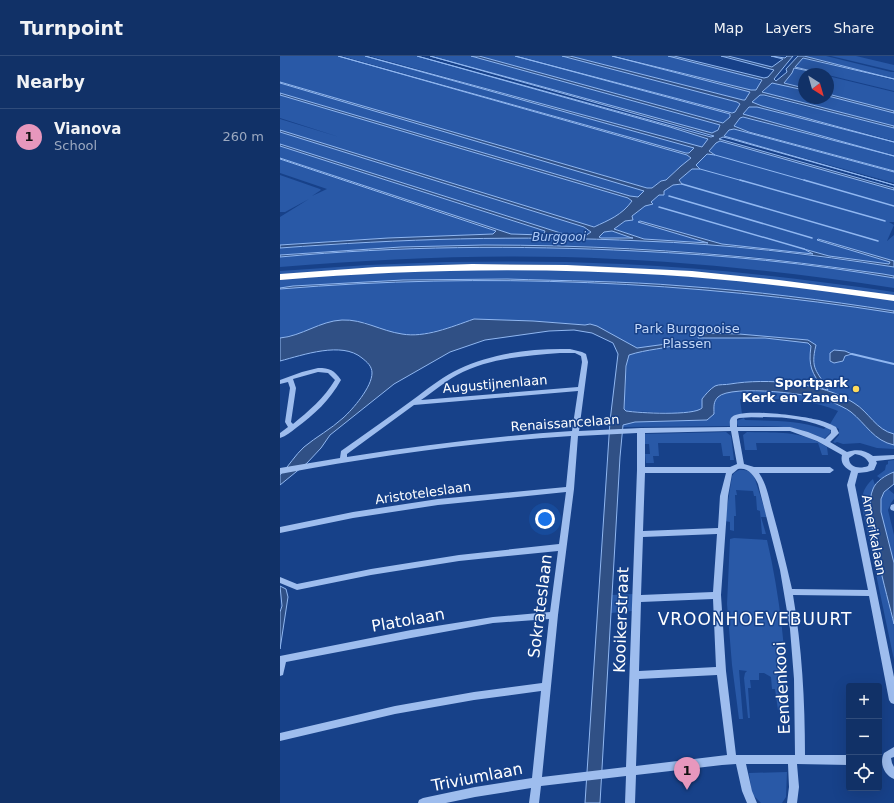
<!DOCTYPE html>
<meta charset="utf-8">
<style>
:root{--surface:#113167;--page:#1a396d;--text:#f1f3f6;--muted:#9ca9c0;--line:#304c7b;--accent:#e797bd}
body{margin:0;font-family:"DejaVu Sans",sans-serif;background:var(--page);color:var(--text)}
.controls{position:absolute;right:12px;bottom:12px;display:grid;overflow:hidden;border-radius:4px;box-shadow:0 4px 16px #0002}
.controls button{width:36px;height:36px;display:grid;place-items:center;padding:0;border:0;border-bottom:1px solid var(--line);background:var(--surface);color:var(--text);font:20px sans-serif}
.compass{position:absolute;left:518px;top:12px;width:36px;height:36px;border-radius:50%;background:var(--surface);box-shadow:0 4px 16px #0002;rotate:143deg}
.you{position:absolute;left:265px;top:463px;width:14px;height:14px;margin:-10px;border:3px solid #fff;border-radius:50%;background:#1a73e8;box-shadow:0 0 0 6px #1a73e833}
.badge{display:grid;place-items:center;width:26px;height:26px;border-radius:50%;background:var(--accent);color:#111;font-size:13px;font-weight:700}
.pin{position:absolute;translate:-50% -33px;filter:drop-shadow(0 1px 2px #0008)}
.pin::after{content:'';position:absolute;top:21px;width:14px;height:12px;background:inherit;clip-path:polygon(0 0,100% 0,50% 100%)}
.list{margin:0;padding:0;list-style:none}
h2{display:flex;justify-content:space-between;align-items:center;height:52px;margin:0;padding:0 16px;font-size:17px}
h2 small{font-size:13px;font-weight:400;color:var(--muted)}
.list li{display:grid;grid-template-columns:26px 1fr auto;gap:12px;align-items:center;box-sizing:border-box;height:56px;padding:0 16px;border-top:1px solid var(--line)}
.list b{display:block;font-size:15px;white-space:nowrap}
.list p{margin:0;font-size:13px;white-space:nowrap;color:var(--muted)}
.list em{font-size:13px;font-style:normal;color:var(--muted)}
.icon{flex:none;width:22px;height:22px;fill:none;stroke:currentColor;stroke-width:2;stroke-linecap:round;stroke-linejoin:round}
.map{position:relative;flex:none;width:614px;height:747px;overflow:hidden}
header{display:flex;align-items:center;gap:24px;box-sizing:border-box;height:56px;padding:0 20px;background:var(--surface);border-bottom:1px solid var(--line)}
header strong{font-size:19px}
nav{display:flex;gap:22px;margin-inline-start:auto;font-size:14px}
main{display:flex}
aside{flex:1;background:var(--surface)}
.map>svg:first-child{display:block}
.green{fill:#2959a7}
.water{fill:#305085;stroke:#90b7f1;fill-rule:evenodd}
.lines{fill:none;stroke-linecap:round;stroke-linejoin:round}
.stream-far2{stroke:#90b7f1;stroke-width:1}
.stream-far1{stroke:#90b7f1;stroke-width:1.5}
.stream{stroke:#90b7f1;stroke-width:2}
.minor{fill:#9ebdee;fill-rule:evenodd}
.highway{fill:#fff;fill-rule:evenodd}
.poi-dot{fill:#ffdb5b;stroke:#174189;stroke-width:1.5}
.labels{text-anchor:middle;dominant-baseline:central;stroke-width:3;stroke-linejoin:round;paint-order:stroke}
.far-water-label{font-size:12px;font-style:italic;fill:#aac7f5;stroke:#174189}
.park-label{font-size:13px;fill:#c4d9fa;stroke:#174189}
.poi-label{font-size:13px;font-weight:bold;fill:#fff;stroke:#174189;text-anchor:end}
.street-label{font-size:13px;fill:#fff;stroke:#174189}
.near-street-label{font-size:16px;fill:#fff;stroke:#174189}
.near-neighbourhood-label{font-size:17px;letter-spacing:1px;fill:#fff;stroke:#174189}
</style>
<header>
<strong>Turnpoint</strong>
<nav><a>Map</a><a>Layers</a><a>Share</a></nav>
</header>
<main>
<aside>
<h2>Nearby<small></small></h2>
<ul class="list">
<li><span class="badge">1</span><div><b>Vianova</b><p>School</p></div><em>260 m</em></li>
</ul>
</aside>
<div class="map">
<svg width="614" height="747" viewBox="0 0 614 747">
<rect width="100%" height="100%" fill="#174189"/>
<!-- green -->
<g class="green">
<polygon points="0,0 58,0 407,99 411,102 401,110 386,124 381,125 372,132 367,132 0,26"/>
<polygon points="62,0 85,0 414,92 409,97 402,96"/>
<polygon points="90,0 137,0 390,71 429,83 422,91 416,90"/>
<polygon points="152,0 191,0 440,69 434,77 427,76"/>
<polygon points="199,0 235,0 240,1 238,0 282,0 457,46 460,48 455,56 447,56 243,1 450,58 451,60 444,66 440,66"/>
<polygon points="290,0 332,0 470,36 465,44 459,43"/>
<polygon points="336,0 388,0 471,21 483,26 476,34 471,34"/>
<polygon points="524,0 546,0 611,16 614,16 614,23"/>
<polygon points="551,0 576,0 614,9 614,15"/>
<polygon points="522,2 614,24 614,35 515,11"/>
<polygon points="514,12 515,12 540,18 524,18 524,32 504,27 512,17"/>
<polygon points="548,20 614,36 614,55 548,38"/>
<polygon points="0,27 361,133 364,135 358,141 350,140 0,37"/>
<polygon points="493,27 524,34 524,42 548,42 548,40 614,57 614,70 483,37 490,28"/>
<path d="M0,39L325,135L348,142L352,145C343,158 323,174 306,169L0,74V63L59,81L0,62Z"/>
<polygon points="480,39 614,72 614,85 474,48 472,46"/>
<polygon points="469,51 477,51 614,86 614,100 462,59"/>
<polygon points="462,61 614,100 614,115 454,71 454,70 460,62"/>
<polygon points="454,73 614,116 614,127 444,80 449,74"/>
<polygon points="0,76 304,171 311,176 305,180 287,179 0,88"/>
<polygon points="440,85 614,133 614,166 609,166 614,169 607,185 614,179 614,205 538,183 537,184 610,206 609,208 549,200 528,194 533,198 442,188 360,165 359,166 429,187 364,183 334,173 345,165 351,165 352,160 365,150 372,148 370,146 379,139 384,138 384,135 393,129 402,128 399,124 412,113 419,112 415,109 427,98 434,98 429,95 436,87"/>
<polygon points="0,90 252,171 265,175 263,179 231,178 0,102"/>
<polygon points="0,103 216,175 216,177 213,178 108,182 0,189 0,161 29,143 5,156 0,156 0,119 40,133 41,134 32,140 47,133 0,117"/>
<polygon points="332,175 354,182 321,182 319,180 324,176"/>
<path d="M217,182C289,182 361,183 433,189C493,195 554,203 614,211V220C412,186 204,182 0,199V192C72,187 145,183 217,182Z"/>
<path d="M166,191C315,190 466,196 614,222V232C505,215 395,204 284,201C189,199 95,203 0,211V201L93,194Z"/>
<path d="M166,206C225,205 283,205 342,208C433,212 524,223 614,236V240C474,219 333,207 192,208C127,209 64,214 0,219V215L88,209Z"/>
<path d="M186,213C267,214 347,215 428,222C490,226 552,236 614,244V385L579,354L524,330L494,326H461L435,330L419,355L398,357L346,355L344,353L348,288L307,269L253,265H222L168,272L143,278L123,279L101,273L84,266L46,267L21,277L0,282V223L60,219Z"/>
<path d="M472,335C505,336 542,335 571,356C586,367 594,385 614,389V393L597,392L580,387L563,388L557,386L555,387L553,386L559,379V373L550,368L558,355C528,341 492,343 460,343L462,358L452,360L450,370L343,371V369L355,366L427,364L434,358L433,349L438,340L451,336Z"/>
<path d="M464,362L465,364C494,365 517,364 544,373L546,371L550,373L551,376L544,383C517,368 488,370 458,370L456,365Z"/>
<polygon points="446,376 451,380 454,404 450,404 450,400 443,400 441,387 378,387 379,400 373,400 374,407 366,407 365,398 370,398 369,388 364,388 364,378"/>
<path d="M467,376C497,377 521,374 547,391L548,399H542L538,387H476L477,394H465L463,379Z"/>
<polygon points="614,404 614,416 601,423 597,420 605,414 606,409 608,408 608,405"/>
<path d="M459,414C465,414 470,414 474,420L487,461H481L486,478H482L480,455L477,454L476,440H474L473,435L456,434L457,439H455L456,460H454V475L450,474V466L445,465L452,420L454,417Z"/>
<path d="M593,423L595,429L590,443L591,466L614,568V604L583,456C582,440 581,434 593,423Z"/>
<path d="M608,433L614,438V443L611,447L608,454L614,479V507C610,491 599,459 601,444C602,439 604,436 608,433Z"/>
<path d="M454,482L487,484C500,540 506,597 508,656L498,654L495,633H492L491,621L484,617H479V624H470L471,632H468L470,662H468L464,622L465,617L467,615L459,614L463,663H459L452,609L447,548L450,483Z"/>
<polygon points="353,538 352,555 331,557 332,539"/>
<polygon points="507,716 506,741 502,747 481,747 472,738 469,717"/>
</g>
<!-- water -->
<g class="water">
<path d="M58,0L406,97H409L414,92L85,0L422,91L428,83L390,71L137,0L431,81L434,80L150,0L432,77L438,74L440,69L191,0H199L443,67L450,61V58L235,0L452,57L455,56L460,48L457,46L282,0H290L463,44H465L470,36L332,0L471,34H476L482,24L388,0H394L484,22L488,21L494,14L441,0H448L492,11L503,3L491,0L505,2L507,0H513L494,23L496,25L507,16L506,13L518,0H524L614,23L523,2L515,11L544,18L514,12L512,17L504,27L524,32V34L492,27L482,36L614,70V72L484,39H480L472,46L482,50L614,86L477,51H469L463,58L614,100L463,61L460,62L454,70L469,76L614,115V116L454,73L449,74L444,80L614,129L451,83L443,81L439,83L614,132V134L440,85L436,87L429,95L435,99L427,98L416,109L420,113H412L399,124L402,128L393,129L384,135V139H379L371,146L373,148L365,150L352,160L353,164L345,165L334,173L364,183L428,187L358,166L360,165L442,188L533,198L524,193L549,200L609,208L610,206L537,184L538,183L614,205V211C531,198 446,188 362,185C241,179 120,183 0,192V189L108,182L213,178L216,175L0,103V102L231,178L263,179L265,175L0,90V88L287,179L305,180L311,176L304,171L0,76V74L314,171C329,164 342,159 352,145L348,142L0,39V37L350,140L358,141L364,135L0,27V26L367,132H372L381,125L386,124L401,110L411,102L407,99ZM332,175L352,182H353H321L319,181L324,176Z"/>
<polygon points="548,38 614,55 614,57 548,40"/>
<path d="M204,189C301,189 398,194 494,204C531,208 567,213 603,218L614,220V222C529,207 442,199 356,195C237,189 118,190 0,201V199L121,191Z"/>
<path d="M227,223C285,225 344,225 403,230C474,235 544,244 614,255V257C411,225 205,216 0,233V232L13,230L123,224Z"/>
<path d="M194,263L253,265L305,269L310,268L317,270L357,292L401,286L403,287C386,293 367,293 349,299L346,310L344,353L346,355C359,357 414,360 422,352V343C425,339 430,333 435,330C439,328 446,329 450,328C487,322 542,326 574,347C589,356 596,374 614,378V389C594,385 586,368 571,356C566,352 558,349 552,346C536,338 451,328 438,341C433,346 434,351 434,358L427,364L355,366L343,369L340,401L320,747H305L330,365L338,298L333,287L312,277L294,274L269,275L205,284L170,296L114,328L50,379L41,392L27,407L0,429V419C9,410 15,399 24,391C36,381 51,373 63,362C73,353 92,331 92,317C92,310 87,306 82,302C62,285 23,299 0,305V282C22,280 40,265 62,264C83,263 101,275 122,278C145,282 171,271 194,263Z"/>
<path d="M425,277L459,278L528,284L536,289C530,314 537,314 548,334L543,333C532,316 528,311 531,290L528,287L485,282H418L419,279Z"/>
<polygon points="554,294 565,295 572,298 565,300 563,305 554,307 550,305 550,297"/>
<path d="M614,416V428L604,436L601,443V456L614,507V568C608,541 582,455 593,433C596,425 606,419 614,416Z"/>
<polygon points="0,530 6,533 8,541 0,593 0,556 2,550"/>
</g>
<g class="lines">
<!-- stream-far2 -->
<g class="stream-far2">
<polyline points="435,99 527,125"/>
<polyline points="420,113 463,125"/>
</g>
<!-- stream-far1 -->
<g class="stream-far1">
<polyline points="460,124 605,165"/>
<polyline points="524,124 614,150"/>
<polyline points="402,128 598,185"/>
<polyline points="389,140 532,182"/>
<polyline points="379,151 524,193"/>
</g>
<!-- stream -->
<polyline class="stream" points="572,298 614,308"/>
<!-- minor -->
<g class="minor">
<path d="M290,293L302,296L306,298L308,306L299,375L361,372L450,371C450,368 449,365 451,362C457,351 521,360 533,363C541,364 549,367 556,371L559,377L550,386L567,396C577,393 585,394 593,400L614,399V403L596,405L597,407L594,414L587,416L578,417L575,429L614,621V648L611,647L609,644L589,540L513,539C522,592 525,645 525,699H569V709L517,708L519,731L517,747H507L509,731L508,708H466L472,735L477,747H467L462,735L456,708L442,709L356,719L355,747H345L346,720L261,730L259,747H249L251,732L195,741L166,747H138L139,744L143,742L195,731L252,722L261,635L194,644L115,658L0,685V677L115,650L194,636L262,627L269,563L213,567L131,582L6,606L3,619L0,620V600L131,574L213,561L270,556L278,495L179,505L91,519L17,534L0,527V521L17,528L91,513L179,499L279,488L286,436L158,449L73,462L0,477V471L73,456L158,443L286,431L291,380C193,386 96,400 0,418V412L60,402L61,395C87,377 113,358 138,340C151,330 164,320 179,313C213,297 253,292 290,293ZM280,297H295L301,300L302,306L298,331L141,344C153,336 164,326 177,319C209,302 244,300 280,297ZM298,335L292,375C216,380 142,389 67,401V398L134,349ZM459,362C489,360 524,360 551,374V377L545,383L528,376L510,371H457V363ZM451,375L457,408L450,411H365V377ZM458,375H510L537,385L562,399C560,407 565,412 571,415L567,429L588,534L512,533C506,507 500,482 493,457C489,443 487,429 479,417H550L554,414L550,411H474L464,408ZM357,377V414L346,711L262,721L278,559L294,433L298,380ZM575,398C581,399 586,401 589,407L588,410C580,413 569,412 569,402ZM458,413C468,411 474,419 478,428L500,514L510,573L514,623L515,699H456L446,615L441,539L448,440L452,418ZM365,417H446L440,440L438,472L363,475ZM437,478L433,536L361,539L363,481ZM433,543L436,611L359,615L361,546ZM437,619L447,699L356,710L359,623Z"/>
<path d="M38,312C50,312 54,314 61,324C50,344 34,359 16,372C11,376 6,380 0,382V377L8,371L5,366L10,332L8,326L0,328V324L22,316ZM38,316L48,317L55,324C44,342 29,355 13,368L11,366L16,332L13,323Z"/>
<polygon points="614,448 614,455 611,454 610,452 611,449"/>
<path d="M614,691V701L611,702L612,707L614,711V723C604,719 599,707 604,697Z"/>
</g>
<!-- highway -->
<path class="highway" d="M192,208L287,209L412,215L499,224L614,239V245C537,234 461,224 383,219C255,211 128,213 0,224V218L96,211Z"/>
</g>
<!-- markers -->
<circle class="poi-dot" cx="576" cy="333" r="4"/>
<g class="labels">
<!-- far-water labels -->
<g class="far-water-label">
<text x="279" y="181">Burggooi</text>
</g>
<!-- park labels -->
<g class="park-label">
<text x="407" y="272">Park Burggooise<tspan x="407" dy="15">Plassen</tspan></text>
</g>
<!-- poi labels -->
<g class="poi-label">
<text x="568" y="326">Sportpark<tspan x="568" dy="15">Kerk en Zanen</tspan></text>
</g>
<!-- street labels -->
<g class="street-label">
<text transform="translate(215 328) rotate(-5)">Augustijnenlaan</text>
<text transform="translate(285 367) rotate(-4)">Renaissancelaan</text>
<text transform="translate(143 437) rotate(-8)">Aristoteleslaan</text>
<text transform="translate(594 479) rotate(79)">Amerikalaan</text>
</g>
<!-- near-street labels -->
<g class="near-street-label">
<text transform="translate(260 550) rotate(-83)">Sokrateslaan</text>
<text transform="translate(128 564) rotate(-10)">Platolaan</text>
<text transform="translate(341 564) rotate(-88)">Kooikerstraat</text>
<text transform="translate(502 632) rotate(-93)">Eendenkooi</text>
<text transform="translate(197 721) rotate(-11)">Triviumlaan</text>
</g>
<!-- near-neighbourhood labels -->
<g class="near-neighbourhood-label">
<text x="475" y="563">VROONHOEVEBUURT</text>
</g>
</g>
</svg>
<div class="controls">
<button>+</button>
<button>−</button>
<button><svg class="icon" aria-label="locate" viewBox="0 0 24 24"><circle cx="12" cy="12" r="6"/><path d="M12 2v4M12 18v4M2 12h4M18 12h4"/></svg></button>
</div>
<svg class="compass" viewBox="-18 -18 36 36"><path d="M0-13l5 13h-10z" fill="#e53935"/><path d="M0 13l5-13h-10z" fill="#9ca9c0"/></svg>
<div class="you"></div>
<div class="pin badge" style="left:407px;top:734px">1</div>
</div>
</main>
